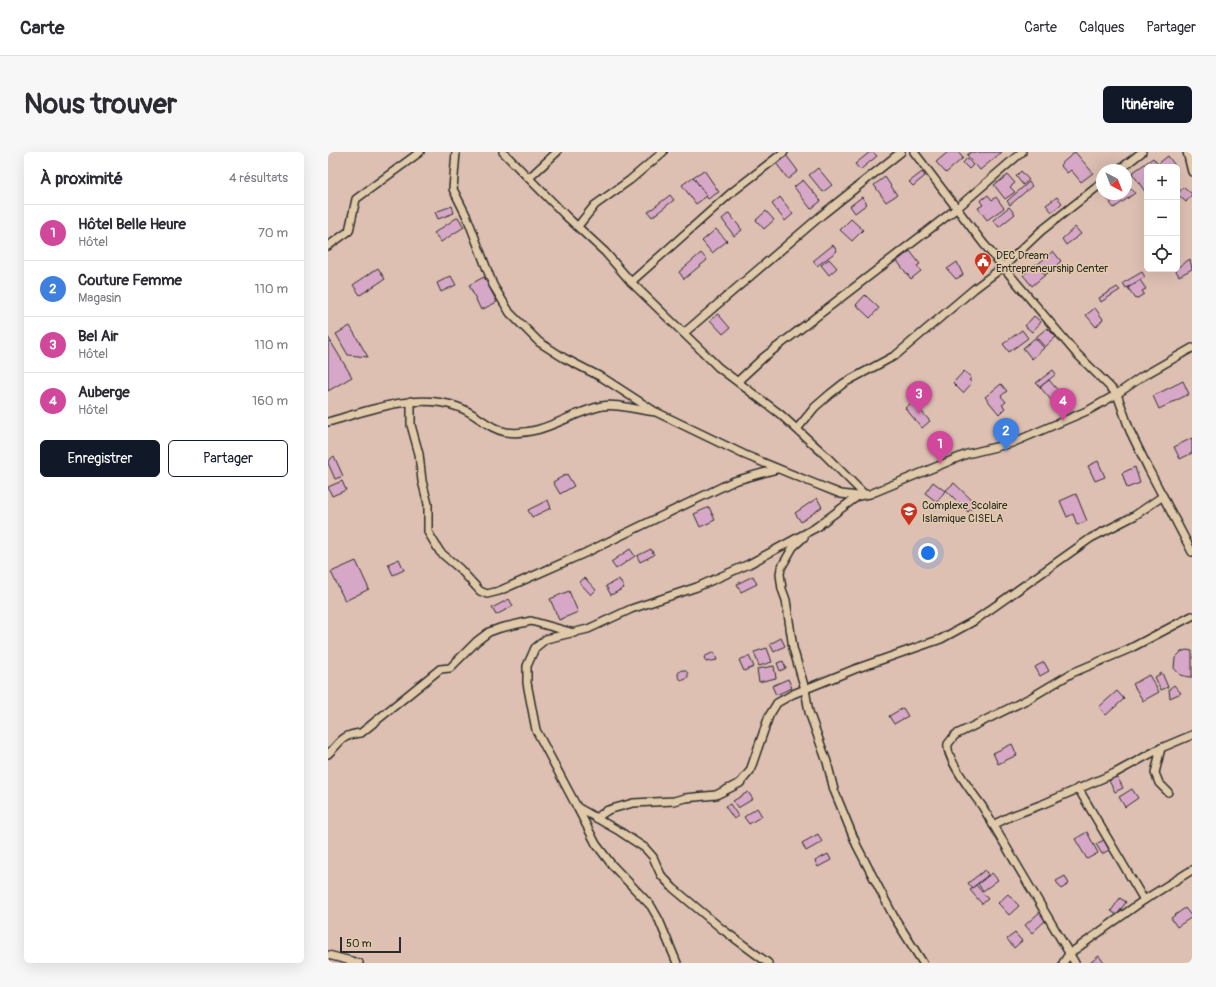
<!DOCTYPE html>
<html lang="fr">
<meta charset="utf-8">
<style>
:root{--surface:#fff;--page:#f7f7f7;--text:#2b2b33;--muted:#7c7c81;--line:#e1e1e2;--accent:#111827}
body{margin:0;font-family:Pangolin,sans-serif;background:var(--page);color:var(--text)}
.controls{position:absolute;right:12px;top:12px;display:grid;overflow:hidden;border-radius:6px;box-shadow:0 4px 16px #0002}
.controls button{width:36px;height:36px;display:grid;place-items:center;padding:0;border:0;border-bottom:1px solid var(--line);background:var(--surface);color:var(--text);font:20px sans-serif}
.compass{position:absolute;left:768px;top:12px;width:36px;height:36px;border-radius:50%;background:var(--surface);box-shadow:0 4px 16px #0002;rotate:138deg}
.scale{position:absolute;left:12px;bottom:10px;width:61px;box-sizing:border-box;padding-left:4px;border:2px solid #2b2b2b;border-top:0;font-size:11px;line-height:14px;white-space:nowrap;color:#2b2b2b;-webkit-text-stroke:3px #e1caaa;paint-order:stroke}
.you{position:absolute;left:600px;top:401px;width:14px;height:14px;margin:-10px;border:3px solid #fff;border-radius:50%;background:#1a73e8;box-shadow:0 0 0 6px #1a73e833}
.badge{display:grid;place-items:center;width:26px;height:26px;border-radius:50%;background:var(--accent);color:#fff;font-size:13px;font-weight:700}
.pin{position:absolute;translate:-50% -33px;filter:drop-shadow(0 1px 2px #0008)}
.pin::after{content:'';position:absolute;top:21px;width:14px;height:12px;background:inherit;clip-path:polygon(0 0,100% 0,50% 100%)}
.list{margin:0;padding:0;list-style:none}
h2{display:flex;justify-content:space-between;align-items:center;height:52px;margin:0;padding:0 16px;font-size:17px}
h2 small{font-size:13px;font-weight:400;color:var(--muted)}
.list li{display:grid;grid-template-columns:26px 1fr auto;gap:12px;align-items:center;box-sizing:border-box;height:56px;padding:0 16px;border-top:1px solid var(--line)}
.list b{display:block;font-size:15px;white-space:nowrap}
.list p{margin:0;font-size:13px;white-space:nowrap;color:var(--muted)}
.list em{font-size:13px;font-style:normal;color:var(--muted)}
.actions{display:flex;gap:8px;padding:12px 16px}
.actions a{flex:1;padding:9px 0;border:1px solid var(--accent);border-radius:6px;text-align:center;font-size:14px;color:var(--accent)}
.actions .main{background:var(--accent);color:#fff}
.icon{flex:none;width:22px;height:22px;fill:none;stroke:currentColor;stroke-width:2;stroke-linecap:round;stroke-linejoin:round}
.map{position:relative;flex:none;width:864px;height:811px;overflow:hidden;border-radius:6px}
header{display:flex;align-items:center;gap:24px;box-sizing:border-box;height:56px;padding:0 20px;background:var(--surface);border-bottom:1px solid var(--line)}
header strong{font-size:19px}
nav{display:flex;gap:22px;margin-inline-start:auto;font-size:14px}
.intro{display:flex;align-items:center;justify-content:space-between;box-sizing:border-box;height:96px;padding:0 24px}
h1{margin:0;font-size:28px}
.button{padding:10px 18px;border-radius:6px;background:var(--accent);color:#fff;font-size:14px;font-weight:700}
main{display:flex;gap:24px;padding:0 24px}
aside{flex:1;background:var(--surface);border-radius:6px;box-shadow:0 4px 16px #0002}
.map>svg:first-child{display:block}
.building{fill:#d7a7c7;stroke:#2b2b2b}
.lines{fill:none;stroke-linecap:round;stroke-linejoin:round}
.street-casing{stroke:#2b2b2b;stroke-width:10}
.street{stroke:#e1caaa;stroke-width:7}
.labels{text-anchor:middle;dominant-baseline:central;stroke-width:3;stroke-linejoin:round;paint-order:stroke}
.poi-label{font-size:11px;fill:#2b2b2b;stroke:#e1caaa;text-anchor:start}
</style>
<header>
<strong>Carte</strong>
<nav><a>Carte</a><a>Calques</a><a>Partager</a></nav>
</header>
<div class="intro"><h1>Nous trouver</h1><a class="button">Itinéraire</a></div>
<main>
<aside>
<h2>À proximité<small>4 résultats</small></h2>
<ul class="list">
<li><span class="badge" style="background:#d1479c">1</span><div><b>Hôtel Belle Heure</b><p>Hôtel</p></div><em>70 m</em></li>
<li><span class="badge" style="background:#3f7fe0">2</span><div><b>Couture Femme</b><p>Magasin</p></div><em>110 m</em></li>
<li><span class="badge" style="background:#d1479c">3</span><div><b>Bel Air</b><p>Hôtel</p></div><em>110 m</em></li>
<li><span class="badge" style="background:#d1479c">4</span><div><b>Auberge</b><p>Hôtel</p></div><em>160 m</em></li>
</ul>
<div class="actions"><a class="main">Enregistrer</a><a>Partager</a></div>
</aside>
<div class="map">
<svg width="864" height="811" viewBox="0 0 864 811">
<rect width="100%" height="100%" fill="#dec0b3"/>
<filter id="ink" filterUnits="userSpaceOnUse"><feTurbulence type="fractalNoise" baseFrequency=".025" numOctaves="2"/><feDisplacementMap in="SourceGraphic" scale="8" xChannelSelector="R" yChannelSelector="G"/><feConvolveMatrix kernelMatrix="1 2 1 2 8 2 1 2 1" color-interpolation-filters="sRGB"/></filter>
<g filter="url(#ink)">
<!-- building -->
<g class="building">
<polygon points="542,0 545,0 549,4 532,18 527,12"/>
<polygon points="620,0 630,0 635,6 618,21 608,10"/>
<polygon points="643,0 674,0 652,18 639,3"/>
<polygon points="747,0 765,21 753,30 743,18 739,21 732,13"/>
<polygon points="458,3 470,19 460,27 448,11"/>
<polygon points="840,4 848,15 832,15 830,12"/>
<polygon points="639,6 645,13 641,17 635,11"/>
<polygon points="825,6 832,15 819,15 818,41 804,21"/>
<polygon points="490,16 504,33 495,40 481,23"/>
<polygon points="376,18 391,40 380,47 365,25"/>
<polygon points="693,19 701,28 695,33 688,24"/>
<polygon points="594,20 597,24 585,34 581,30"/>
<polygon points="680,23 687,31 682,35 687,40 677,47 666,33"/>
<polygon points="365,25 379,44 368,52 354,33"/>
<polygon points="557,25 569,43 558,50 546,33"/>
<polygon points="475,28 493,49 483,57 466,35"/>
<polygon points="701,30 704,34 682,53 679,49"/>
<polygon points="856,35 864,42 858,50 849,42"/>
<polygon points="803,36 807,41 786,56 782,51 795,42 798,42"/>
<polygon points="776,42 784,42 786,46 781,49"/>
<polygon points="342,43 346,48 324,65 320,60"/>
<polygon points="660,43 664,48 668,45 676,56 659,68 650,56 655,53 652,49"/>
<polygon points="452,45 465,62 457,69 444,52"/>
<polygon points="534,45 539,52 527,61 522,54"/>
<polygon points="729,45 734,51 724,60 718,53"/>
<polygon points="124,54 126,61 110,67 107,60"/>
<polygon points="681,55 687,62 671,75 665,68"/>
<polygon points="438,59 446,68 436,77 428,68"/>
<polygon points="401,61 414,78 406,84 394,67"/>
<polygon points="130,65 136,75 113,90 106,81"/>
<polygon points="523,67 535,78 524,89 512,78"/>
<polygon points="747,75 753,82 738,93 734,87"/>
<polygon points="388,77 399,89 384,101 374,89"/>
<polygon points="505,93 509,99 489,114 485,109"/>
<polygon points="582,99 592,112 589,114 593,119 583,127 569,109"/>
<polygon points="725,99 733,109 719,122 710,112"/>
<polygon points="373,101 379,108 356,127 351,120"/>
<polygon points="501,107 509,116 501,123 493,113"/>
<polygon points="862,107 864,117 851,124 847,117"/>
<polygon points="629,110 635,123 628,127 619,117"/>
<polygon points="708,112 717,123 704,134 695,123"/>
<polygon points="50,116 57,127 32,143 25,133"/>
<polygon points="814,120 817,125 798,136 795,131"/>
<polygon points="123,124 128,133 113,140 109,131"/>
<polygon points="156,125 169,150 153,158 141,133"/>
<polygon points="812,128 818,137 814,139 816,142 808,147 800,136"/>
<polygon points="789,135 792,138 773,150 771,146"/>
<polygon points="537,143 551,156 542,166 528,153"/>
<polygon points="767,156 775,167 768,175 758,163"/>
<polygon points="390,162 402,176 395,182 382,168"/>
<polygon points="706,164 713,170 704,180 697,174"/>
<polygon points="22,174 40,205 20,203 8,182"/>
<polygon points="719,176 728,185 717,195 708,185"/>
<polygon points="694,178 700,186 681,200 675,192"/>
<polygon points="0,185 24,225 0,239"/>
<polygon points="707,186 716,196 704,207 695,196"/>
<polygon points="725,218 728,222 712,235 708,231"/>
<polygon points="636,219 644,226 641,228 644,231 635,241 625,231"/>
<polygon points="721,228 732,241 723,248 712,235"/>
<polygon points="855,229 861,242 831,257 825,244"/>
<polygon points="673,232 679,239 673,244 678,250 674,253 677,256 671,262 657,245"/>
<polygon points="590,249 595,256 592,258 602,269 594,276 577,256 583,251"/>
<polygon points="864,286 864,301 852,307 846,295"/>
<polygon points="6,304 15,324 7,327 0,311 0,309"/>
<polygon points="770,309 777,325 767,329 760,314"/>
<polygon points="807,315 812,331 799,336 794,321"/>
<polygon points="239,322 246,334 232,342 225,330"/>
<polygon points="14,329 18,338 4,344 0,335"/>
<polygon points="605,330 617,339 609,350 597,341"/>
<polygon points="626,331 648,352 640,360 618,338"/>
<polygon points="748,342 759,369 749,373 745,362 739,365 732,349"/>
<polygon points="489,346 494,355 473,370 467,361"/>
<polygon points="220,348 223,356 204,365 200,358"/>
<polygon points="381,355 387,368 372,375 366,362"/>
<polygon points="302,397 307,404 288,417 283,410"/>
<polygon points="323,397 326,403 312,410 309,404"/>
<polygon points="71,407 76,418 65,423 60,412"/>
<polygon points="28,409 41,437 17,449 3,420"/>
<polygon points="425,424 429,432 413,440 409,432"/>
<polygon points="257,426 268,438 263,443 251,430"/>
<polygon points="291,427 296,436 283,443 278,434"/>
<polygon points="241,439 250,460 231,468 222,447"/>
<polygon points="181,447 185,454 168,463 164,456"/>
<polygon points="453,486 457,494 446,500 442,492"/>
<polygon points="439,496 444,510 431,514 426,500"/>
<polygon points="858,498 864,499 864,525 861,525 852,523 846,516 847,506 853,500"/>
<polygon points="386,500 389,508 378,510 376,505"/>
<polygon points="421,504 426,515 416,519 411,508"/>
<polygon points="455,509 458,516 452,519 449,511"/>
<polygon points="716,510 721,519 712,524 707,515"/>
<polygon points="446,514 448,526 431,530 429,517"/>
<circle cx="355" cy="523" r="5"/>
<polygon points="834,521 840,535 833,538 827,525"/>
<polygon points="821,523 831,540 815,549 805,532"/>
<polygon points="460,527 464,536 448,543 444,534"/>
<polygon points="846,533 853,541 842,546 841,537"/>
<polygon points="789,539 796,547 778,563 771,555"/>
<polygon points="575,556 580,564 566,572 561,564"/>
<polygon points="684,592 689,603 670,612 665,601"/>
<polygon points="789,624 795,636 787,640 781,629"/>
<polygon points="804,637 810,646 797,655 791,645"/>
<polygon points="420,640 425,647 410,656 405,649"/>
<polygon points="402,652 410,664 406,667 397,654"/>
<polygon points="429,656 434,664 421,672 416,665"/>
<polygon points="759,680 770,701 759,707 747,687"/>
<polygon points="490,682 494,690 478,699 474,691"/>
<polygon points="776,688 781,698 774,702 768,692"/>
<polygon points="500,702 503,708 490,715 487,709"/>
<polygon points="657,718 660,723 644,736 640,731"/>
<polygon points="664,721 670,728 655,739 650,732"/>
<polygon points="737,724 741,732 733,737 728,729"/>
<polygon points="648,733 660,747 654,752 642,738"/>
<polygon points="680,742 691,754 681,763 670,751"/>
<polygon points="792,746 798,750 789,763 783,759"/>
<polygon points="857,756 864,765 849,775 843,766"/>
<polygon points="712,760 719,767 704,781 697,773"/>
<polygon points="687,781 694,789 686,796 679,787"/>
<polygon points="771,804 776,811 764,811 763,810"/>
</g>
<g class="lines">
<defs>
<g id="street">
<polyline points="128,0 125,37 139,65 165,133 182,161 211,190 236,206 275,226 326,259"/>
<polyline points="175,0 239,65 277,100 303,130 375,200 390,215 452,262 496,302 536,342 539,342"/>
<polyline points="586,0 655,91 747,200 789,242 802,279 821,318 864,400"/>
<polyline points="859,0 864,20"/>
<polyline points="791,18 814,0"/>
<polyline points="201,26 229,0"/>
<polyline points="250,74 267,53 302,28 335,0"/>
<polyline points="0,94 21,79 28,47 92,0"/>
<polyline points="303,130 403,41 456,0"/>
<polyline points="356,181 495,62 573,0"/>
<polyline points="410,229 436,205 628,57 694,0"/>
<polyline points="83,249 83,273 91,302 94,329 100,352 100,380 112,400 132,417 152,439 159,442 171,439 257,401 406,329 449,317"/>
<path d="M0,270C42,258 87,240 130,255C147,260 160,277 178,280C214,285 241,261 274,254C291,251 310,259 328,260L417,303L485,331L513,342L530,344L542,342L639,302L684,291L761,258L789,242L815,224L864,196"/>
<polyline points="469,277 487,255 502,242 516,231 568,203 646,137 675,115 713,79 774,31"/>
<polyline points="487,376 530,344"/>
<polyline points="476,385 465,395 453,416 452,422 454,437 458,448 465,496 477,537 481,560 499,610 506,638 529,694 566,765 595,811"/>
<polyline points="833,596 827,621 831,631 840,640"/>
<path d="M0,602C13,590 13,583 33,581L112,517L122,516L149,489L161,480L172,476L203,469L246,481"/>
<polyline points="750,636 816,748"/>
<polyline points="249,655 268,692 284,713 323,754 331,768 349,811"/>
<polyline points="268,666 280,658 305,651 346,649 357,646 388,643 412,631 422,619 441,564 449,551 465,542 527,517 613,487 646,469 763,386 806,364 835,344"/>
<polyline points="665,673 683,664 715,652 787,621 833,596 864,583"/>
<polyline points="0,803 31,811"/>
<polyline points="440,811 394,777 345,736 333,723 325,705 317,696 291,679 249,655 208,578 199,531 199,514 207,496 218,487 260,477 303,457 369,435 421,412 491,374"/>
<polyline points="735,811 741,802 816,748 864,718"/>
<path d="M747,811L654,654C645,642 617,605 620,592L627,583L702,546L744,521L801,497L864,464"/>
</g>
</defs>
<!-- street casing -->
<use href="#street" class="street-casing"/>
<!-- street -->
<use href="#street" class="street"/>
</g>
</g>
<!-- icons -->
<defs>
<symbol id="civic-pin" viewBox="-11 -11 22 30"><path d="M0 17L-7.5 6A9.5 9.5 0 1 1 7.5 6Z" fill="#c8321e" stroke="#e1caaa"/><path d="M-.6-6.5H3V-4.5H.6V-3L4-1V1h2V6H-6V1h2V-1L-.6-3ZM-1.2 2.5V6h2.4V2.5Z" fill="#fff"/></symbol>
<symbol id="school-pin" viewBox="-11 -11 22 30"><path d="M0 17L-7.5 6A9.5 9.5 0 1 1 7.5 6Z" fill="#c8321e" stroke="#e1caaa"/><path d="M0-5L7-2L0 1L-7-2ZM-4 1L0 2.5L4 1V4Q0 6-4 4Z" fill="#fff"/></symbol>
</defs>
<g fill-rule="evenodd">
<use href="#civic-pin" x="645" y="99" width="20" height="27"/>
<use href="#school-pin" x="571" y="349" width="20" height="27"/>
</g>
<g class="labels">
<!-- poi labels -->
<g class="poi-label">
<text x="668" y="103">DEC Dream<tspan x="668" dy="13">Entrepreneurship Center</tspan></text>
<text x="594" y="353">Complexe Scolaire<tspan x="594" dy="13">Islamique CISELA</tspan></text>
</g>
</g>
</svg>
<div class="controls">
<button>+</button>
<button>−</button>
<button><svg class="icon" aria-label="locate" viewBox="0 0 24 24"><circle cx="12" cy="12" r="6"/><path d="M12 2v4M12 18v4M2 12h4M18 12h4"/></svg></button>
</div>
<svg class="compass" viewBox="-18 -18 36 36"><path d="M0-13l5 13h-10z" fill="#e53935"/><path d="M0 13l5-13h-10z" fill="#7c7c81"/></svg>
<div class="scale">50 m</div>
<div class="you"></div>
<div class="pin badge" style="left:612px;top:312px;background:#d1479c">1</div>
<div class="pin badge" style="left:678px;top:299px;background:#3f7fe0">2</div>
<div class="pin badge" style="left:591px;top:262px;background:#d1479c">3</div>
<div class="pin badge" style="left:735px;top:269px;background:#d1479c">4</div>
</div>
</main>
